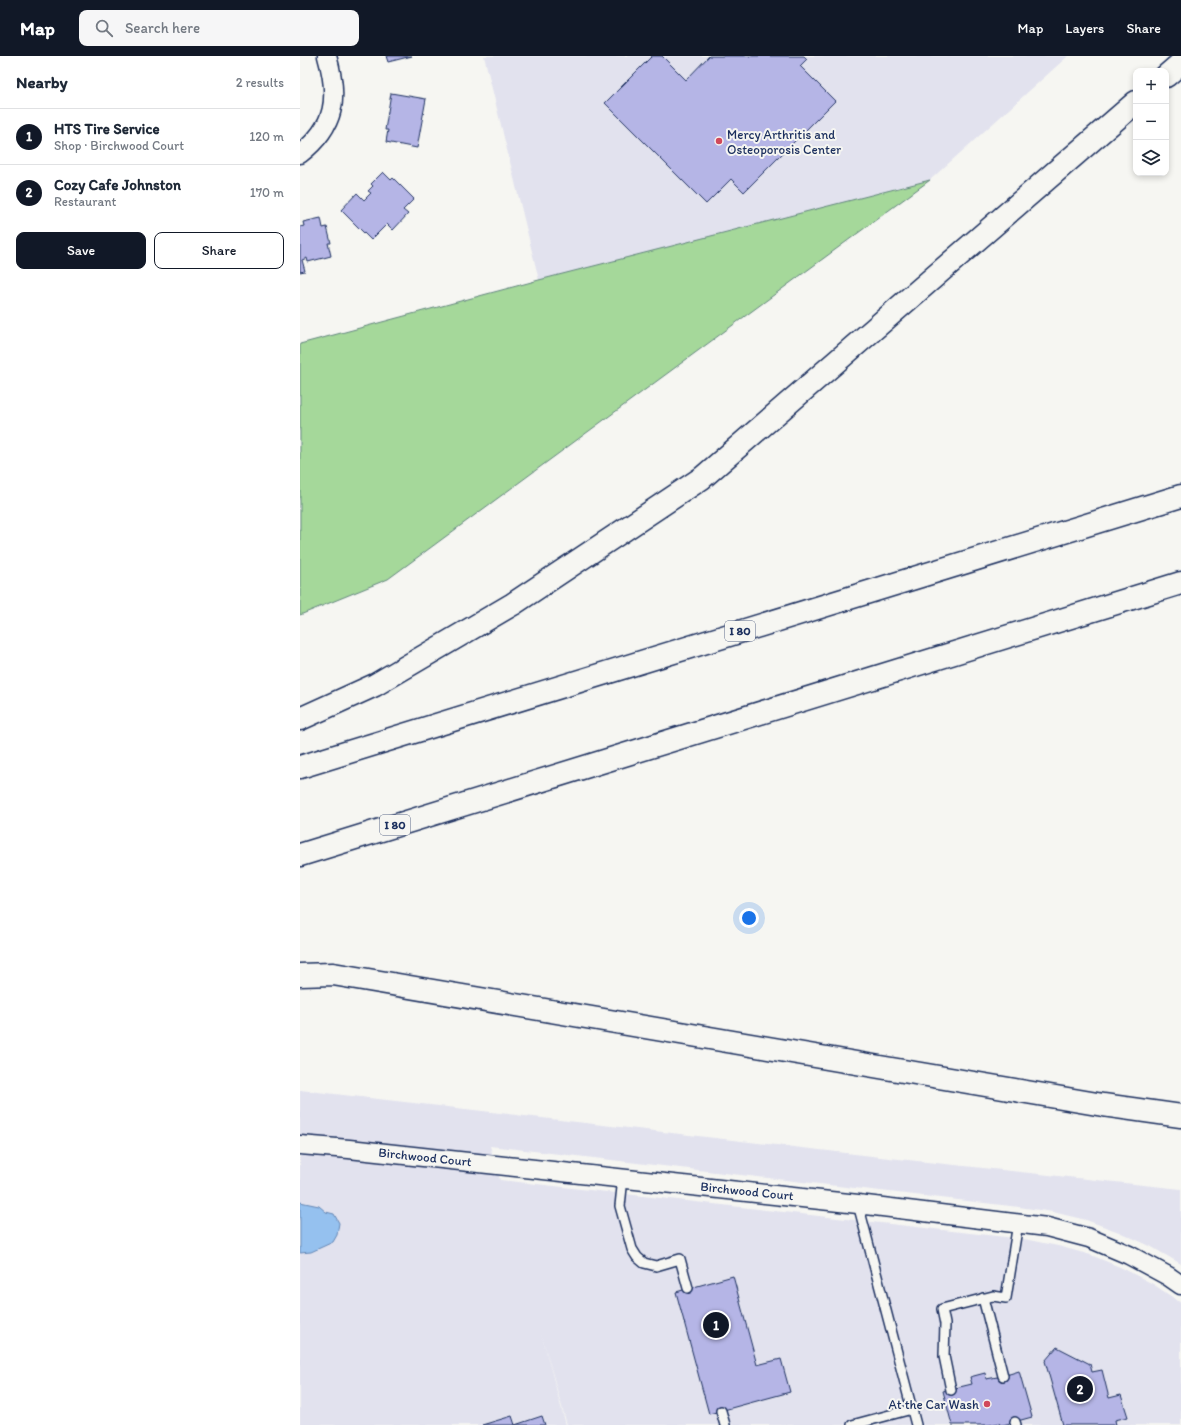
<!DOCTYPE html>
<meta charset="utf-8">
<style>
:root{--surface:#fff;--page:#f6f6f7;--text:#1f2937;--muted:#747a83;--line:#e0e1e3;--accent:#111827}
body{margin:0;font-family:Itim,sans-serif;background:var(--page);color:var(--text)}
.controls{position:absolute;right:12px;top:12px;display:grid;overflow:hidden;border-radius:8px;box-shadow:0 2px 6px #0003}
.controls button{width:36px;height:36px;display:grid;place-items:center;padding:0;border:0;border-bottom:1px solid var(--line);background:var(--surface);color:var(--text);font:20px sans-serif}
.you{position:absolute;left:449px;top:862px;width:14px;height:14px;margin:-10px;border:3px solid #fff;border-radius:50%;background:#1a73e8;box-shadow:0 0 0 6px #1a73e833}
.badge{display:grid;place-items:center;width:26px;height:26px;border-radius:50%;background:var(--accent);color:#fff;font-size:13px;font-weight:700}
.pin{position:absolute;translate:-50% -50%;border:2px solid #fff;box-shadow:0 1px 4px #0006}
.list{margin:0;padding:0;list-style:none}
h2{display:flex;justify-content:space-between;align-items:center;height:52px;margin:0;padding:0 16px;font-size:17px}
h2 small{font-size:13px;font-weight:400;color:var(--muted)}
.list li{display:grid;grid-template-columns:26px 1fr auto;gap:12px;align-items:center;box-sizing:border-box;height:56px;padding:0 16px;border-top:1px solid var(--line)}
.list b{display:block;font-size:15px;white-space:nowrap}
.list p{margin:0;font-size:13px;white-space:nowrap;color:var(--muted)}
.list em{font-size:13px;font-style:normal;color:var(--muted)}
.actions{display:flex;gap:8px;padding:12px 16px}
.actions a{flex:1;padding:9px 0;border:1px solid var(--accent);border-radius:8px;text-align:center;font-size:14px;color:var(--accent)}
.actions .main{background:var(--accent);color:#fff}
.icon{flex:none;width:22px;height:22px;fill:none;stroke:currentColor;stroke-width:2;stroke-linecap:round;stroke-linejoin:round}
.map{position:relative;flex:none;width:881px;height:1369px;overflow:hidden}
header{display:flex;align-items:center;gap:24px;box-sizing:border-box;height:56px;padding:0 20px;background:var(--accent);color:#fff}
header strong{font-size:19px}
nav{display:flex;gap:22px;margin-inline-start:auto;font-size:14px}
.search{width:280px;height:36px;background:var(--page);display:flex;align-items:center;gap:10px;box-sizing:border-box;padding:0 14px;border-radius:8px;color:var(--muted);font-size:15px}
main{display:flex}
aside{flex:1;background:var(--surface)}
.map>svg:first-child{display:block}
.built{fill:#e2e2ee}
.green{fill:#a5d89a;stroke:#60847c}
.water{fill:#95c1ef;stroke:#6487b5}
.building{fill:#b5b5e6;stroke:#1b2f5e}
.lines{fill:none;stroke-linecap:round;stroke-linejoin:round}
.service-casing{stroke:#1b2f5e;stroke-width:12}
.minor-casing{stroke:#1b2f5e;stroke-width:21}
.motorway-casing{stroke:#1b2f5e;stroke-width:25}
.service{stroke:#f6f6f2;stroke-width:9}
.minor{stroke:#f6f6f2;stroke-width:18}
.motorway{stroke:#f6f6f2;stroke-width:22}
.poi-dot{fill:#d1495b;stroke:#f6f6f2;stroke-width:1.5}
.labels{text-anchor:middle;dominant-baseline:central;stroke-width:4;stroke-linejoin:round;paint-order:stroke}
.shield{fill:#f6f6f2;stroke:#5d6b8a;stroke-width:1}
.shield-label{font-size:12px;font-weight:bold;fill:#1b2f5e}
.poi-label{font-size:13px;fill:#1b2f5e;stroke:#f6f6f2;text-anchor:start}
.street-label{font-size:13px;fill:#1b2f5e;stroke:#f6f6f2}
</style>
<header>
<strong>Map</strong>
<div class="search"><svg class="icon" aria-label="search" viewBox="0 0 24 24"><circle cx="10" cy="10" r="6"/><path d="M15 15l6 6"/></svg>Search here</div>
<nav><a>Map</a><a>Layers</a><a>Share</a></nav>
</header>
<main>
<aside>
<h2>Nearby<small>2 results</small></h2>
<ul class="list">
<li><span class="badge">1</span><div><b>HTS Tire Service</b><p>Shop · Birchwood Court</p></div><em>120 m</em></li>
<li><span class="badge">2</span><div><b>Cozy Cafe Johnston</b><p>Restaurant</p></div><em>170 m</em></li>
</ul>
<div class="actions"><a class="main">Save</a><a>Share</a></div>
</aside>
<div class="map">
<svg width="881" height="1369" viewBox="0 0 881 1369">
<rect width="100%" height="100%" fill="#f6f6f2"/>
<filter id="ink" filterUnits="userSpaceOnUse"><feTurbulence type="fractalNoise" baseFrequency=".025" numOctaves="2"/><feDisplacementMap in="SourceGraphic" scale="8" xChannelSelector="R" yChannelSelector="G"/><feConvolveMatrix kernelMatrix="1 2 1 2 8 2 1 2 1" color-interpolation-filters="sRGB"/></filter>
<g filter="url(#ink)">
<!-- built -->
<g class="built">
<polygon points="184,0 768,0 630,124 239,224"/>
<polygon points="0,1034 589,1102 881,1133 881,1208 850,1190 819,1176 786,1164 753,1156 719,1151 190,1090 200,1124 724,1183 758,1190 791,1199 822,1212 853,1228 881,1247 881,1369 267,1369 241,1277 266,1369 0,1369"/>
</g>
<!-- green -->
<polygon class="green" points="630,124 88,523 0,559 0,288 239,224"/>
<!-- water -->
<polygon class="water" points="0,1146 19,1150 26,1156 34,1158 39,1167 37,1179 33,1186 11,1196 0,1197"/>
<!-- building -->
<g class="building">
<polygon points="86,0 112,0 88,6"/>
<polygon points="352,0 362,0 386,24 409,0 504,0 507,3 500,10 535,45 444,136 431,123 406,148 305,47"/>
<polygon points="91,37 126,43 117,92 86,86 88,74 85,74"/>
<polygon points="83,116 91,124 93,122 114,143 103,154 108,158 93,174 87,168 71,184 41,154 57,137 64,144 71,137 68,135 73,130 71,128"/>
<polygon points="21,162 23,172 27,171 31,187 28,187 31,200 8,206 7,202 2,204 5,215 0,216 0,171 4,170 3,166"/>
<polygon points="433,1220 457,1309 481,1303 490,1336 409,1358 376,1236"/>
<polygon points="757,1291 790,1308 792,1316 802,1314 809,1342 821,1339 828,1361 815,1364 816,1369 763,1369 745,1305"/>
<polygon points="719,1315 732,1361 703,1369 700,1369 699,1367 689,1369 652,1369 643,1335 672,1328 670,1321 685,1317 686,1323 703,1320"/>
<polygon points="212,1360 215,1369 242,1360 245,1369 182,1369"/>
</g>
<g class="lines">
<defs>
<g id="service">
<polyline points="323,1122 320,1150 332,1193 337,1201 344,1207 356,1210 380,1203 388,1232"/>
<polyline points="558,1148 616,1369"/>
<polyline points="683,1242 703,1320"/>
<polyline points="651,1334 644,1300 645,1268 642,1253 693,1240 706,1242 718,1167"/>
<polyline points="421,1355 425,1369"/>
<polyline points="715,1366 716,1369"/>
<polyline points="552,1369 612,1353"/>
</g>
<g id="minor">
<path d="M0,98C36,70 39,42 27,0"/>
<polyline points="0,1089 49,1093 558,1148 747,1171 789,1182 829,1199 868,1220 881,1229"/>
</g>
<g id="motorway">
<polyline points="866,20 881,7"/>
<polyline points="0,663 75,629 213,548 402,422 836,46"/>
<polyline points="0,711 881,440"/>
<polyline points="0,799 881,527"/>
<polyline points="0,919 33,918 803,1049 881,1060"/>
</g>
</defs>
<!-- service casing -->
<use href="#service" class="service-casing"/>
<!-- minor casing -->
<use href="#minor" class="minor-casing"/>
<!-- motorway casing -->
<use href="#motorway" class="motorway-casing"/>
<!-- service -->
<use href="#service" class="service"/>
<!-- minor -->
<use href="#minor" class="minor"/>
<!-- motorway -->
<use href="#motorway" class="motorway"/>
</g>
</g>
<!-- markers -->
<g class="poi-dot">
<circle cx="419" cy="85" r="4"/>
<circle cx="687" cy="1348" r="4"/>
</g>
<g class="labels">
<!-- shield labels -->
<g class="shield">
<rect x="425" y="565" width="30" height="20" rx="3"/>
<rect x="80" y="759" width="30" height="20" rx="3"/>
</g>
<g class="shield-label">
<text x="440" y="575">I 80</text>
<text x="95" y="769">I 80</text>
</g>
<!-- poi labels -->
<g class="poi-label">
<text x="427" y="78">Mercy Arthritis and<tspan x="427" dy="15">Osteoporosis Center</tspan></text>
<text x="679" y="1348" text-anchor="end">At the Car Wash</text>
</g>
<!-- street labels -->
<g class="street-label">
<text transform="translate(125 1101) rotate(6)">Birchwood Court</text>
<text transform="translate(447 1135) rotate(6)">Birchwood Court</text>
</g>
</g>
</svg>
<div class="controls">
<button>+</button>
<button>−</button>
<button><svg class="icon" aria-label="layers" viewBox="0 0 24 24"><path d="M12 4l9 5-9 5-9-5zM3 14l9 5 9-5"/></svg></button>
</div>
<div class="you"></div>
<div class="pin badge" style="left:416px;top:1269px">1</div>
<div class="pin badge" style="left:780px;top:1333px">2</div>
</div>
</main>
